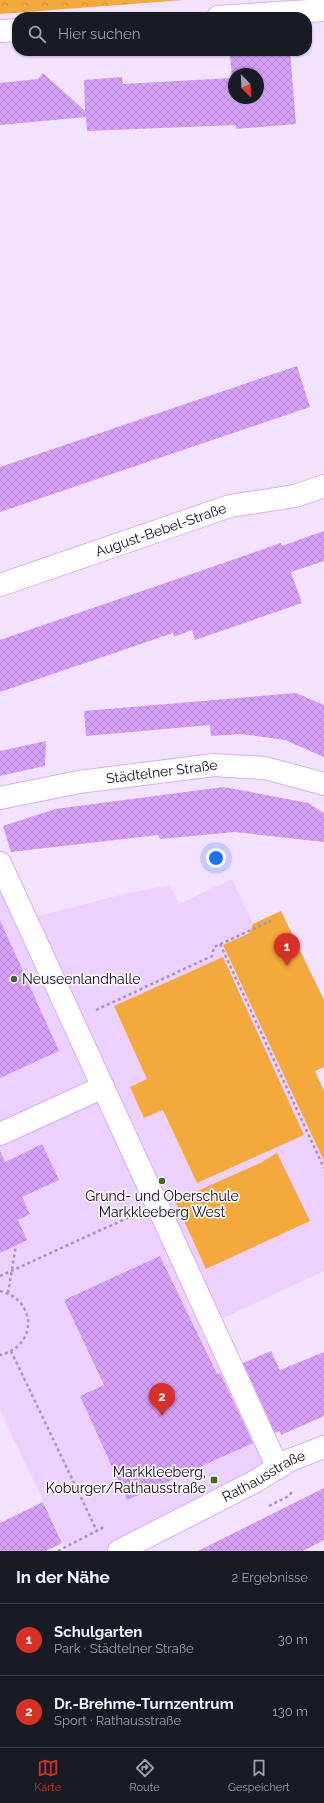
<!DOCTYPE html>
<html lang="de">
<meta charset="utf-8">
<style>
:root{--surface:#171b24;--page:#242831;--text:#f1f3f6;--muted:#9ea1a6;--line:#363941;--accent:#d93025}
body{margin:0;font-family:Raleway,sans-serif;background:var(--page);color:var(--text)}
.compass{position:absolute;left:228px;top:68px;width:36px;height:36px;border-radius:50%;background:var(--surface);box-shadow:0 1px 3px #0004;rotate:156deg}
.you{position:absolute;left:216px;top:858px;width:14px;height:14px;margin:-10px;border:3px solid #fff;border-radius:50%;background:#1a73e8;box-shadow:0 0 0 6px #1a73e833}
.badge{display:grid;place-items:center;width:26px;height:26px;border-radius:50%;background:var(--accent);color:#fff;font-size:13px;font-weight:700}
.pin{position:absolute;translate:-50% -33px;filter:drop-shadow(0 1px 2px #0008)}
.pin::after{content:'';position:absolute;top:21px;width:14px;height:12px;background:inherit;clip-path:polygon(0 0,100% 0,50% 100%)}
.list{margin:0;padding:0;list-style:none}
h2{display:flex;justify-content:space-between;align-items:center;height:52px;margin:0;padding:0 16px;font-size:17px}
h2 small{font-size:13px;font-weight:400;color:var(--muted)}
.list li{display:grid;grid-template-columns:26px 1fr auto;gap:12px;align-items:center;box-sizing:border-box;height:72px;padding:0 16px;border-top:1px solid var(--line)}
.list b{display:block;font-size:15px;white-space:nowrap}
.list p{margin:0;font-size:13px;white-space:nowrap;color:var(--muted)}
.list em{font-size:13px;font-style:normal;color:var(--muted)}
.icon{flex:none;width:22px;height:22px;fill:none;stroke:currentColor;stroke-width:2;stroke-linecap:round;stroke-linejoin:round}
.map{position:relative;flex:none;width:324px;height:1551px;overflow:hidden}
.search{position:absolute;background:var(--surface);box-shadow:0 1px 3px #0004;left:12px;right:12px;top:12px;height:44px;display:flex;align-items:center;gap:10px;box-sizing:border-box;padding:0 14px;border-radius:16px;color:var(--muted);font-size:15px}
.sheet{height:196px;background:var(--surface)}
nav{display:flex;justify-content:space-around;align-items:center;box-sizing:border-box;height:56px;border-top:1px solid var(--line);background:var(--surface);font-size:11px;color:var(--muted)}
nav a{display:grid;justify-items:center;gap:2px}
nav .on{color:var(--accent)}
.map>svg:first-child{display:block}
.built{fill:#ecd1fe}
.green{fill:#f4a93d}
.forest{fill:url(#forest-crowns)}
.building{fill:url(#building-cross-hatch);fill-rule:evenodd}
.lines{fill:none;stroke-linecap:round;stroke-linejoin:round}
.minor-casing{stroke:#d7adf1;stroke-width:24}
.path{stroke:#a797b1;stroke-width:2.5;stroke-dasharray:3 3;stroke-linecap:butt}
.minor{stroke:#fff;stroke-width:22}
.poi-dot{fill:#43671f;stroke:#f7f7f7;stroke-width:1.5}
.labels{text-anchor:middle;dominant-baseline:central;stroke-width:3.5;stroke-linejoin:round;paint-order:stroke}
.street-label{font-size:14px;fill:#16071f;stroke:#f7f7f7}
.poi-label{font-size:14px;fill:#16071f;stroke:#f7f7f7;text-anchor:start}
</style>
<div class="map">
<svg width="324" height="1551" viewBox="0 0 324 1551">
<defs>
<pattern id="forest-crowns" width="20" height="18" patternUnits="userSpaceOnUse"><rect width="20" height="18" fill="#f4a93d"/><path d="M2 6a3 3 0 1 1 6 0M12 15a3 3 0 1 1 6 0" fill="none" stroke="#d09035"/></pattern>
<pattern id="building-cross-hatch" width="8" height="8" patternUnits="userSpaceOnUse"><rect width="8" height="8" fill="#d6a0f8"/><path d="M0 0l8 8M0 8l8-8" fill="none" stroke="#b788d4"/></pattern>
</defs>
<rect width="100%" height="100%" fill="#f3e2fe"/>
<!-- built -->
<polygon class="built" points="0,863 26,919 124,894 170,885 179,904 232,879 253,924 281,911 324,1000 324,1067 315,1071 324,1091 324,1271 213,1323 278,1468 119,1551 67,1551 0,1410"/>
<!-- green -->
<g class="green">
<polygon points="281,911 324,1000 324,1067 315,1071 324,1091 324,1161 223,945 250,933 253,924"/>
<polygon points="223,957 304,1135 197,1183 163,1110 144,1118 130,1087 147,1079 114,1006"/>
<polygon points="277,1153 310,1221 206,1269 175,1201 260,1163"/>
</g>
<!-- forest -->
<polygon class="forest" points="0,0 184,0 0,14"/>
<!-- building -->
<g class="building">
<path d="M276,51H290L296,124L236,129V125L87,131L86,117L0,125V83L38,79L43,73L85,111L84,80L122,77L123,84L232,78L230,55ZM234,74H258V98H234Z"/>
<polygon points="297,366 310,407 0,512 0,467"/>
<polygon points="324,531 324,561 291,572 302,603 195,640 192,630 174,637 173,633 0,692 0,640 281,543 282,546"/>
<polygon points="296,693 324,705 324,757 285,740 241,734 211,736 210,725 86,736 84,711"/>
<polygon points="46,741 45,766 0,776 0,751"/>
<polygon points="224,787 308,803 324,813 324,842 235,832 160,839 158,835 11,852 3,826 55,809"/>
<polygon points="0,920 59,1051 0,1078"/>
<polygon points="42,1144 59,1180 22,1197 30,1214 18,1220 27,1240 0,1253 0,1151 5,1162"/>
<polygon points="160,1256 217,1374 220,1373 253,1443 127,1500 80,1396 104,1385 64,1300"/>
<polygon points="271,1351 280,1370 324,1352 324,1416 281,1435 280,1431 275,1433 243,1363"/>
<polygon points="324,1488 324,1540 303,1551 198,1551"/>
<polygon points="43,1502 62,1543 46,1551 0,1551 0,1523"/>
</g>
<g class="lines">
<defs>
<g id="minor">
<polyline points="218,17 324,10"/>
<polyline points="0,31 17,30"/>
<path id="s1" d="M0,585L230,506L295,496L324,486"/>
<path id="s2" d="M0,798L79,782L214,765L265,768L324,784"/>
<polyline points="0,863 278,1468"/>
<polyline points="0,1134 103,1087"/>
<path id="s3" d="M119,1551L254,1482L290,1460L324,1447"/>
</g>
</defs>
<!-- minor casing -->
<use href="#minor" class="minor-casing"/>
<!-- path -->
<g class="path">
<polyline points="220,944 324,1168"/>
<polyline points="96,1010 212,956 214,947 271,921"/>
<polyline points="0,1276 134,1215"/>
<path d="M0,1291C37,1300 38,1346 0,1355"/>
<polyline points="8,1293 16,1245"/>
<polyline points="11,1351 97,1531"/>
<polyline points="269,1506 289,1496 293,1490"/>
<polyline points="58,1551 104,1527"/>
</g>
<!-- minor -->
<use href="#minor" class="minor"/>
</g>
<!-- markers -->
<g class="poi-dot">
<circle cx="14" cy="979" r="4"/>
<circle cx="162" cy="1181" r="4"/>
<rect x="210" y="1476" width="8" height="8" rx="2"/>
</g>
<g class="labels">
<!-- street labels -->
<g class="street-label">
<text stroke="none"><textPath href="#s1" startOffset="170">August-Bebel-Straße</textPath></text>
<text stroke="none"><textPath href="#s2" startOffset="164">Städtelner Straße</textPath></text>
<text stroke="none"><textPath href="#s3" startOffset="163">Rathausstraße</textPath></text>
</g>
<!-- poi labels -->
<g class="poi-label">
<text x="22" y="979">Neuseenlandhalle</text>
<text x="162" y="1196" text-anchor="middle">Grund- und Oberschule<tspan x="162" dy="16">Markkleeberg West</tspan></text>
<text x="206" y="1472" text-anchor="end">Markkleeberg,<tspan x="206" dy="16">Koburger/Rathausstraße</tspan></text>
</g>
</g>
</svg>
<svg class="compass" viewBox="-18 -18 36 36"><path d="M0-13l5 13h-10z" fill="#e53935"/><path d="M0 13l5-13h-10z" fill="#9ea1a6"/></svg>
<div class="you"></div>
<div class="pin badge" style="left:287px;top:966px">1</div>
<div class="pin badge" style="left:162px;top:1416px">2</div>
<div class="search"><svg class="icon" aria-label="search" viewBox="0 0 24 24"><circle cx="10" cy="10" r="6"/><path d="M15 15l6 6"/></svg>Hier suchen</div>
</div>
<section class="sheet">
<h2>In der Nähe<small>2 Ergebnisse</small></h2>
<ul class="list">
<li><span class="badge">1</span><div><b>Schulgarten</b><p>Park · Städtelner Straße</p></div><em>30 m</em></li>
<li><span class="badge">2</span><div><b>Dr.-Brehme-Turnzentrum</b><p>Sport · Rathausstraße</p></div><em>130 m</em></li>
</ul>
</section>
<nav>
<a class="on"><svg class="icon" aria-label="map" viewBox="0 0 24 24"><path d="M3 6l6-2 6 2 6-2v14l-6 2-6-2-6 2zM9 4v14M15 6v14"/></svg>Karte</a>
<a><svg class="icon" aria-label="directions" viewBox="0 0 24 24"><path d="M12 3l9 9-9 9-9-9zM9 14v-3h6M13 9l2 2-2 2"/></svg>Route</a>
<a><svg class="icon" aria-label="saved" viewBox="0 0 24 24"><path d="M7 4h10v16l-5-4-5 4z"/></svg>Gespeichert</a>
</nav>
